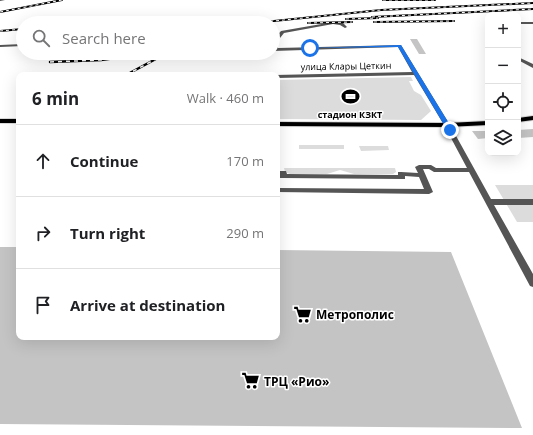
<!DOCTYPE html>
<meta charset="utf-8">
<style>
:root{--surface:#fff;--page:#f6f6f6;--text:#202124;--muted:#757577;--line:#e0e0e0}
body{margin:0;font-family:"Open Sans",sans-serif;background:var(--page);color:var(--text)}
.controls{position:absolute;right:12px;top:12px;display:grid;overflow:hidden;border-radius:8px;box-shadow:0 4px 16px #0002}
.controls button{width:36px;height:36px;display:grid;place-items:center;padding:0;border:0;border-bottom:1px solid var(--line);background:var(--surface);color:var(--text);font:20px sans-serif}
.stop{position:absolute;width:12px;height:12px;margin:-9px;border:3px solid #1a73e8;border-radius:50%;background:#fff}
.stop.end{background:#1a73e8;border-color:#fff;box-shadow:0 1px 4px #0008}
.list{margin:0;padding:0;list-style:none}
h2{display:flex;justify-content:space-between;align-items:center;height:52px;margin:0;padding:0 16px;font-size:17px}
h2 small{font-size:13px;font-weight:400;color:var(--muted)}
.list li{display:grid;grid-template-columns:26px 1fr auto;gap:12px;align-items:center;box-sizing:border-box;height:72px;padding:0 16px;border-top:1px solid var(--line)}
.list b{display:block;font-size:15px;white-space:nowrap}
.list em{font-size:13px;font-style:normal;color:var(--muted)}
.icon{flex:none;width:22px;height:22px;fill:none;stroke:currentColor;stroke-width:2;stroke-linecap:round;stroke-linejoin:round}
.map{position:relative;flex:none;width:533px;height:435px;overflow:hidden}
.search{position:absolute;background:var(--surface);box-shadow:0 4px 16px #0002;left:16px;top:16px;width:264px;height:44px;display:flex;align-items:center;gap:10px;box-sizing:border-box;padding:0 14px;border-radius:22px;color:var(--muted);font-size:15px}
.panel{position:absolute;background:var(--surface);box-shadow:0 4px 16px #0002;left:16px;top:72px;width:264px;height:268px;border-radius:8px}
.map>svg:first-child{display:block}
.green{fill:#dcdcdc}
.building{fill:#c4c4c4}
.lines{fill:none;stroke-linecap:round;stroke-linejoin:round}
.major-casing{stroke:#dbdbdb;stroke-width:2}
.minor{fill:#555;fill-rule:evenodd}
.major{fill:#000;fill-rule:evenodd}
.rail-far1-casing{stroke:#000;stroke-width:2}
.rail-casing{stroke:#000;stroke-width:2.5}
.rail-far1{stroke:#fff;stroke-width:1;stroke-dasharray:3;stroke-linecap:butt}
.rail{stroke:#fff;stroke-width:1.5;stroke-dasharray:4;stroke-linecap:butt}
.route{fill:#1a73e8}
.labels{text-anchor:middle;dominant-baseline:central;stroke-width:3;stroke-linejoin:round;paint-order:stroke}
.far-street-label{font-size:9px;fill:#000;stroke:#fff}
.far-poi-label{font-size:9px;font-weight:bold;fill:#000;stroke:#fff}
.near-poi-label{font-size:12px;font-weight:bold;fill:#000;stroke:#fff;text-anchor:start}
</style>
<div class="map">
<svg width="533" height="435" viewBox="0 0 533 435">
<rect width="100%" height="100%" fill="#fff"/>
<!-- green -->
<g class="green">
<polygon points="411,77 413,81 409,81 414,91 421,95 431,111 421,120 277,119 277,80"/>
<rect x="299" y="145" width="45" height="4"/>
<polygon points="359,146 388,146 389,150 361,151"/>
<polygon points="284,168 395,168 396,172 393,174 354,174 340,170 327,174 290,174 285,172"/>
<polygon points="495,185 533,185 533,222 517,222"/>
</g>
<!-- building -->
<g class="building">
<polygon points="410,39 417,39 426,54 419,54"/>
<polygon points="533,129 533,137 518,138 518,130"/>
<polygon points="472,131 488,131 488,138 478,139"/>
<polygon points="0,247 19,247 19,337 277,337 277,250 451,252 522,428 0,424"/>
</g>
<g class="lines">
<defs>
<g id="major">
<polygon points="533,116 533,120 518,122 518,118"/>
<rect x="0" y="119" width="19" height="4"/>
<polygon points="488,121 488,125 447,127 277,126 277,122 447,123"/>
</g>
</defs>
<!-- major casing -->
<use href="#major" class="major-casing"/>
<!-- minor -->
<g class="minor">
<polygon points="0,0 5,0 0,1"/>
<polygon points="333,22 343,23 347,27 345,28 340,25 333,24 284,33 276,43 278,48 401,45 450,125 491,199 533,199 533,205 494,205 533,274 533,287 530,286 469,172 434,172 429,169 423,169 433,192 429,194 277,192 277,188 424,189 419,177 405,176 405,179 402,179 283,178 280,178 279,175 277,175 277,171 286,171 287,174 398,175 398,172 401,172 418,173 415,167 419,165 431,165 436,168 467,168 444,125 414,75 277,78 277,75 275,75 412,72 398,47 273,51 273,40 281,31"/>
<rect x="518" y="22" width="15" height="2"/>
<polygon points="23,44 23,46 0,47 0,45"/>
<polygon points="518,57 533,64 533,68 518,60"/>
</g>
<!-- major -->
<use href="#major" class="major"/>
<defs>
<g id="rail-far1">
<polyline points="383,0 435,0"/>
<polyline points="0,12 62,0"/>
<polyline points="372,17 533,9"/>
<polyline points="346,19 378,18"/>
<polyline points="374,22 454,21"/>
<polyline points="192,23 274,21 381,10 533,3"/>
<polyline points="308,23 352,22"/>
<polyline points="0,31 23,29"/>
</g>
<g id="rail">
<polyline points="50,62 101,60 151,53"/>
<polyline points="126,75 167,53"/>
</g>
</defs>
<!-- rail-far1 casing -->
<use href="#rail-far1" class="rail-far1-casing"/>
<!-- rail casing -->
<use href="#rail" class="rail-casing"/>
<!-- rail-far1 -->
<use href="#rail-far1" class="rail-far1"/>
<!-- rail -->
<use href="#rail" class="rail"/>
</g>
<!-- route -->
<polygon class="route" points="401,45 453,130 452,132 447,130 398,47 308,48"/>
<!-- icons -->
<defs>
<symbol id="stadium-bare" viewBox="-9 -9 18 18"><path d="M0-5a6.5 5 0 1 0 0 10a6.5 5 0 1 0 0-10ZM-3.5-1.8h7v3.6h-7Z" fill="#000" stroke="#fff" stroke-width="2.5" paint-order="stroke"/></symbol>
<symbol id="supermarket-bare" viewBox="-9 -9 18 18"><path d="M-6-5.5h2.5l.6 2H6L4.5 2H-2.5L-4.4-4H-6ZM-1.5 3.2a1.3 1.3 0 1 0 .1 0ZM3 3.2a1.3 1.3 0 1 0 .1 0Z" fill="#000" stroke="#fff" stroke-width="2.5" paint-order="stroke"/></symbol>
</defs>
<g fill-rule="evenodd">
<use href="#stadium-bare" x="338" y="84" width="25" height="25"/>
<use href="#supermarket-bare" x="290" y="302" width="25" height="25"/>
<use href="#supermarket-bare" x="238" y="368" width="25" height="25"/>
</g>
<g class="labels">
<!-- far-street labels -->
<g class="far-street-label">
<text transform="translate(346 66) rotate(-1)">улица Клары Цеткин</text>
</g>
<!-- far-poi labels -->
<g class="far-poi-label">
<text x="350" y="114">стадион КЗКТ</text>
</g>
<!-- near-poi labels -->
<g class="near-poi-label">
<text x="316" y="314">Метрополис</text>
<text x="264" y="381">ТРЦ «Рио»</text>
</g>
</g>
</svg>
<div class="controls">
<button>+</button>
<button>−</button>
<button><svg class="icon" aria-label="locate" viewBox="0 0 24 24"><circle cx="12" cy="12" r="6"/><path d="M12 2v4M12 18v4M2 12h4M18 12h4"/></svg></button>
<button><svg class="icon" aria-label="layers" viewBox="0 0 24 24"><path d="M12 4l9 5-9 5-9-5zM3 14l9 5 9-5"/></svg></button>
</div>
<div class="stop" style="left:310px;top:48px"></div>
<div class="stop end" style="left:450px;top:130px"></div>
<div class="search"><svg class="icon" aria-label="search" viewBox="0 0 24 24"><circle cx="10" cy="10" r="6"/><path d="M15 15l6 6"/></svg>Search here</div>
<section class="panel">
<h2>6 min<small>Walk · 460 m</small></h2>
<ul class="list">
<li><svg class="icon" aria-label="ahead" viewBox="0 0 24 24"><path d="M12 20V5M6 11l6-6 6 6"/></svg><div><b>Continue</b></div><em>170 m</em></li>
<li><svg class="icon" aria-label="right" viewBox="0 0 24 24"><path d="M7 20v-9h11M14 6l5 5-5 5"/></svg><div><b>Turn right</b></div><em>290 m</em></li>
<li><svg class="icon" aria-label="arrive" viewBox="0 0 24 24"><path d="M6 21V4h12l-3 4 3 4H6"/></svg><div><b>Arrive at destination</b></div></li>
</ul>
</section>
</div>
